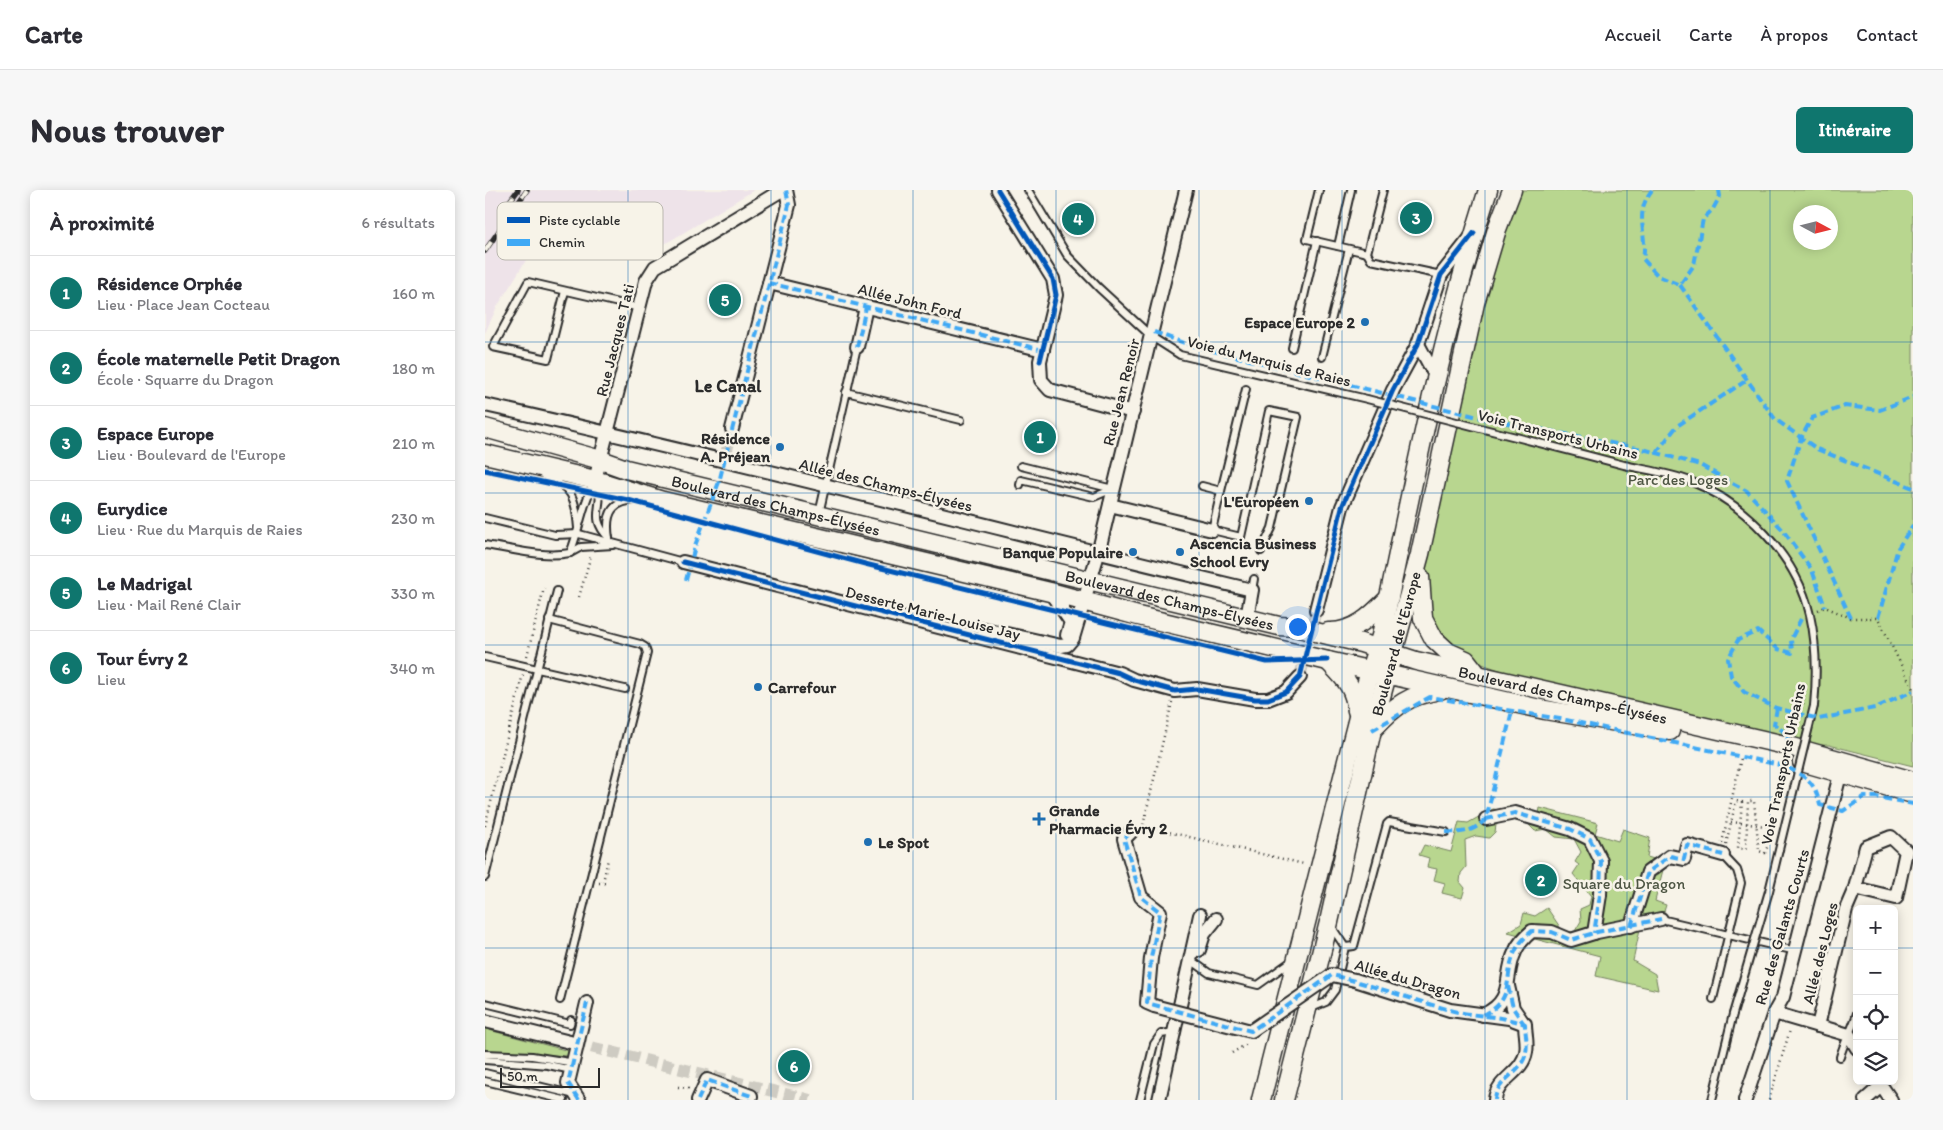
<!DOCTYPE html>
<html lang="fr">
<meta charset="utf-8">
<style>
:root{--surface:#fff;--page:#f7f7f7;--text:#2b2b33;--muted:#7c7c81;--line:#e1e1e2;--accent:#0f766e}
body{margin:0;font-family:Itim,sans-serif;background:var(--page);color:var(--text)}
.controls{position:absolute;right:15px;bottom:15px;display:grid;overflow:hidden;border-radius:8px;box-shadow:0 2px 12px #0003}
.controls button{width:45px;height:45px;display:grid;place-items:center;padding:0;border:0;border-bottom:1px solid var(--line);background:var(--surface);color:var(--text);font:25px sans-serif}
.compass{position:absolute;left:1308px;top:15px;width:45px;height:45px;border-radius:50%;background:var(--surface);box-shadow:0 2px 12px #0003;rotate:97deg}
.scale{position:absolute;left:15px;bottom:12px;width:100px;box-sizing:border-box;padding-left:5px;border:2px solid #2b2b2b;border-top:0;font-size:14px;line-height:18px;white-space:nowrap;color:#2b2b2b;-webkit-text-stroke:4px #f7f3e8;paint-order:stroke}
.you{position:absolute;left:812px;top:436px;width:18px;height:18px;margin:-12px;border:4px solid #fff;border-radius:50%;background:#1a73e8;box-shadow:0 0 0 8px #1a73e833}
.badge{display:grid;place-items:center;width:32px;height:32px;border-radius:50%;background:var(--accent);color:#fff;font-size:16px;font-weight:700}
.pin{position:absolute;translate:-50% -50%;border:2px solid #fff;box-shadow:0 1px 5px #0006}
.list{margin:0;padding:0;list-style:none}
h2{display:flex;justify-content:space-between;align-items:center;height:65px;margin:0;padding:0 20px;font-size:21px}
h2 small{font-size:16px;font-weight:400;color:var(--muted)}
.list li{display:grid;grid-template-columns:32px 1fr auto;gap:15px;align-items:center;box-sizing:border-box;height:75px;padding:0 20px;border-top:1px solid var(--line)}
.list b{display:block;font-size:19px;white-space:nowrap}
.list p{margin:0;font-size:16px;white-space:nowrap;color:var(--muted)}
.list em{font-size:16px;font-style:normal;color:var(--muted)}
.icon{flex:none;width:28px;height:28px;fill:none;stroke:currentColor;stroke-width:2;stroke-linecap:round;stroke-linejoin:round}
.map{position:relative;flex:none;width:1428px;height:910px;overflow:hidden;border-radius:8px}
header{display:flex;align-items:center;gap:30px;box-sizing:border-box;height:70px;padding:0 25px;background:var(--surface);border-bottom:1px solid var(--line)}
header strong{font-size:24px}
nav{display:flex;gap:28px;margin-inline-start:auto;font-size:18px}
.intro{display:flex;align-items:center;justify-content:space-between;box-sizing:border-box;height:120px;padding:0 30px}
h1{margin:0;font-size:35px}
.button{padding:12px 22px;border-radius:8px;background:var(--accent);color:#fff;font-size:18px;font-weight:700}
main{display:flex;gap:30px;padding:0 30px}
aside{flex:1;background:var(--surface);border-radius:8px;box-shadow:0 2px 12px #0003}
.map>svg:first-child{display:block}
.built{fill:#eee3e9}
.green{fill:#b8d68f;stroke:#72805d;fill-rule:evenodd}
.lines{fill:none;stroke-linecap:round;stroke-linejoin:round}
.street-tunnel{stroke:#cecbc2;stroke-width:12;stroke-dasharray:12 6;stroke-linecap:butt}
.lane-casing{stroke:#2b2b2b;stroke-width:10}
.street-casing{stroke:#2b2b2b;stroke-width:16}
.secondary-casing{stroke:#2b2b2b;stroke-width:21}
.path{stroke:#2b2b2b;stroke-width:2.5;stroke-dasharray:1 4;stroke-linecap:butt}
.lane{stroke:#f7f3e8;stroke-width:6}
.street{stroke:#f7f3e8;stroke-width:12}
.secondary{stroke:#f7f3e8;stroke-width:18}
.rail-casing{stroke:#2b2b2b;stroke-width:5.5}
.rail{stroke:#f7f3e8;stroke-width:4;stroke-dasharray:11;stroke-linecap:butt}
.lane-bridge-casing{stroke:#2b2b2b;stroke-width:10;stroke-linecap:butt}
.street-bridge-casing{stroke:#2b2b2b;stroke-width:16;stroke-linecap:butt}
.lane-bridge{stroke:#f7f3e8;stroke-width:6}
.street-bridge{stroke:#f7f3e8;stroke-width:12}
.quiet{stroke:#3fa9f5;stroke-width:4;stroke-dasharray:8 4;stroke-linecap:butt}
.cycleway-casing{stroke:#f7f3e8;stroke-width:8}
.cycleway{stroke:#0057b8;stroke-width:5}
.grid{fill:none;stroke:#1f6fb2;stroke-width:1;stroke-opacity:0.55}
.poi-dot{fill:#1f6fb2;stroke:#f7f3e8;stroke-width:2}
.labels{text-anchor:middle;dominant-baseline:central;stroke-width:5;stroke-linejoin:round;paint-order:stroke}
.street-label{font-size:16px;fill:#2b2b2b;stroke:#f7f3e8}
.poi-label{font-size:16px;font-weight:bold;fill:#2b2b2b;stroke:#f7f3e8;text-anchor:end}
.park-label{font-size:16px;fill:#4e5644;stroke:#f7f3e8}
.neighbourhood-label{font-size:18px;font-weight:bold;fill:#2b2b2b;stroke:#f7f3e8}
.key{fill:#f7f3e8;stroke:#bab7af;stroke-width:1}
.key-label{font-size:14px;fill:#2b2b2b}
</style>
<header>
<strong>Carte</strong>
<nav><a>Accueil</a><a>Carte</a><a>À propos</a><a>Contact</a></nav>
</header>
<div class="intro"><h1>Nous trouver</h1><a class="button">Itinéraire</a></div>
<main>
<aside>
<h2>À proximité<small>6 résultats</small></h2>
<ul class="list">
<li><span class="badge">1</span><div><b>Résidence Orphée</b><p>Lieu · Place Jean Cocteau</p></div><em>160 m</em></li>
<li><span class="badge">2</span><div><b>École maternelle Petit Dragon</b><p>École · Squarre du Dragon</p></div><em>180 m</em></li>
<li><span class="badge">3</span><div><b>Espace Europe</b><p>Lieu · Boulevard de l'Europe</p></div><em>210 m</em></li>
<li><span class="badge">4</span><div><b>Eurydice</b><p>Lieu · Rue du Marquis de Raies</p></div><em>230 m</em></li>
<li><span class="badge">5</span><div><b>Le Madrigal</b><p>Lieu · Mail René Clair</p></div><em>330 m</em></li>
<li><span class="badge">6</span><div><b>Tour Évry 2</b><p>Lieu</p></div><em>340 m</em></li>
</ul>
</aside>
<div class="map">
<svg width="1428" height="910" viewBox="0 0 1428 910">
<rect width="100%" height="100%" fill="#f7f3e8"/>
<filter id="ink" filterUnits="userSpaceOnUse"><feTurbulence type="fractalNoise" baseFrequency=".02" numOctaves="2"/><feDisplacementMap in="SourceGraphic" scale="10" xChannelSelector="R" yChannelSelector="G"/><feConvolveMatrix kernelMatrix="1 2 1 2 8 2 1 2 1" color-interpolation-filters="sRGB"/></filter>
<g filter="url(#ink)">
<!-- built -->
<polygon class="built" points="0,0 269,0 160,66 59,41 12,117 0,143"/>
<!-- green -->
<g class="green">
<path d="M1027,0H1428V576L1344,555L1304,556L1097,509L963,462L935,403V364ZM1316,22H1346V52H1316Z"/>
<polygon points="1023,616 1054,624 1055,618 1113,633 1110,644 1133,651 1138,639 1165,648 1162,667 1180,672 1170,711 1181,715 1175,734 1157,730 1148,771 1170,784 1173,800 1111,786 1115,766 1023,742 1036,734 1039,723 1050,726 1062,718 1079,743 1090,741 1096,731 1095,719 1104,715 1106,706 1088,684 1094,675 1090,672 1096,662 1089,649 1071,647 1061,639 1050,641 1034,625 1027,625 1011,635 1010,642 1004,648 991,646 980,650 981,677 976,683 975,692 980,698 977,708 957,703 960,693 949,690 952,679 942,677 944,668 934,665 939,655 966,662 974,632 983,633 1008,619 1015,620"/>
<polygon points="0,839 84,861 83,866 0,860"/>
</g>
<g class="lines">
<!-- street-tunnel -->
<g class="street-tunnel">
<polyline points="241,264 247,239"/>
<polyline points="815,487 831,420"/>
<polyline points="89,853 325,910"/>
</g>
<defs>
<g id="lane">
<polyline points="543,0 582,65 614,98 667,147 695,165 882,209"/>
<polyline points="834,0 822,49 882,63 898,0"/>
<polyline points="853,56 866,0"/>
<polyline points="882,63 886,70 956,85"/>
<polyline points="80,101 63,169 8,157 43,92 155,118"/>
<polyline points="807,158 832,51"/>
<polyline points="837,167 864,59"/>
<polyline points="361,202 476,230"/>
<path d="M995,238C1043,250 1091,262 1139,275C1161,280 1185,283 1205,291C1260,313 1312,367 1325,425C1332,456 1332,485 1329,516"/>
<polyline points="536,276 628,299"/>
<path d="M58,285C88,298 90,306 93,338"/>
<path d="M112,293C121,317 102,326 124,348"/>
<polyline points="535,295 536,290 609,307 628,299"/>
<polyline points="717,296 736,301 727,340 756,347 784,221 813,227 787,338 776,361"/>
<polyline points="736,301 761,199"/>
<polyline points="334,324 372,157"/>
<polyline points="0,328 70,345 94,344 198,372"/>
<path d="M124,348C120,323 127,310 154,310"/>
<path d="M0,355C28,359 57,368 85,363C95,340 97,313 110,291"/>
<polyline points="85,363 96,357 128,355"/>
<polyline points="767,400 769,389"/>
<polyline points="64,430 155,454 160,457 162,463 75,810"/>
<polyline points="0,467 140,499"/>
<polyline points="0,687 72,401"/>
<polyline points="1176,729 1311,761"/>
<polyline points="860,757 869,756 902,634 904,632 961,642"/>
<polyline points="710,773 724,783 773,795 808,770"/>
<polyline points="1228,809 1256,693 1252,680 1238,665"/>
<polyline points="0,813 85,834 86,830"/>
<polyline points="824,819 841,812 850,800 860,757 846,736"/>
<polyline points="0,864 47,866 84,872"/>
<path d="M1355,867C1359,851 1368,839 1372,823"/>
<polyline points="0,870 63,875 82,879"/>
<polyline points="0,883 86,904"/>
<polyline points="0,891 79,910"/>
<polyline points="655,910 669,854 676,844 690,842"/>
<polyline points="1227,910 1248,824"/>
</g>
<g id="street">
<polyline points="513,0 568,89 571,105 555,171 556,190 565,200 648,222"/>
<polyline points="284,93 558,160"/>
<polyline points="933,154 952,189"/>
<polyline points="372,157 381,117"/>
<path d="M0,215C257,272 511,339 767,400L762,428"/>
<polyline points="247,239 304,15 301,0"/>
<polyline points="110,290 161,91 170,77 297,0"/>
<polyline points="625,315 727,340"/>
<polyline points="198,372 634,483 649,490 690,501 712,499 770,509 783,509 801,502 815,487"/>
<polyline points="565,402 586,432 582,445"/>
<polyline points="831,420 857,317 908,200 933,154 956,85 986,47"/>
<polyline points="499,439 576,456 582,455 588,448 613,364 701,0"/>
<polyline points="1001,629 1030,623 1085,639 1105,649 1116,671 1115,705 1109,743"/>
<polyline points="646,642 639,649 656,707 675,722 666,768 662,813 669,816"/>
<polyline points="1146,736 1163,682 1185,666 1199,669 1202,655 1238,665"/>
<polyline points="714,760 719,744 731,729"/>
<path d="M870,790L965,820L1024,828L1040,834C1040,843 1043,854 1041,862C1038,883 1011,889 1010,910"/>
<polyline points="1023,796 1028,818 1039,834"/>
<polyline points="1289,823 1364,845 1372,858"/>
<path d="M998,825C1031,810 1018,787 1030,762C1033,754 1041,746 1047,741L1067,742L1086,750L1112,742L1176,729"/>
<polyline points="0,831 89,853"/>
<polyline points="1333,836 1361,719 1370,698 1411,708 1421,661 1406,647 1381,657 1370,698"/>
<polyline points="1393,891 1406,910"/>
<polyline points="94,910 83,893 102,813"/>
<polyline points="213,910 222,890 266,906 265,910"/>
<polyline points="674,910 715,725"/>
<polyline points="1260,910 1289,823 1298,807 1357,577"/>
<polyline points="1380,910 1396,896"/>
</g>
<g id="secondary">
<path id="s1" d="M0,238L116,270L141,279L794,436L810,437L876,453L931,471L1304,556L1428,591"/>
<polyline points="0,264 110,290 178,311 565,402 653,426 843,471 1060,520 1185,541"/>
<polyline points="935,387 938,428 949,449 963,462 981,470 992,484"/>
<path d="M843,442C869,443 886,426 904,408"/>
<path d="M843,471C860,489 869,496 872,521"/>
<path d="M889,538C910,515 925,505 955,500"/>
<polyline points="1317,572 1428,604"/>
<path d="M776,910L885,480L896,446C927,297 956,145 1003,0"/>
<path id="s2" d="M799,910L844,732L887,540L935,364L990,113L1012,39L1027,0"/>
</g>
</defs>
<!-- lane casing -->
<use href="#lane" class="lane-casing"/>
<!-- street casing -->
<use href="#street" class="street-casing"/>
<!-- secondary casing -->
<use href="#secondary" class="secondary-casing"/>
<!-- path -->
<g class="path">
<polyline points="94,407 106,365"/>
<polyline points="1333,420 1340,417 1366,428 1393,428 1428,499"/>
<polyline points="42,466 59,398"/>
<polyline points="687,512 658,636 819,674"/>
<polyline points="1318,514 1320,492"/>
<polyline points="1246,632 1289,637"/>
<polyline points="0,636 38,484"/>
<polyline points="1237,653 1256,568"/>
<polyline points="1241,654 1251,611 1257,612 1253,658 1261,659 1263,611 1269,611 1274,661 1280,663 1286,647"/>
<polyline points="118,692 123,669"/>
<polyline points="114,693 121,693"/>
<polyline points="747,863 762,854"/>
<polyline points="193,897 204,898"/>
<polyline points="1284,910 1305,840"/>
</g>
<!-- lane -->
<use href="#lane" class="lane"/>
<!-- street -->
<use href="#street" class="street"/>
<!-- secondary -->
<use href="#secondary" class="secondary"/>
<defs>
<g id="rail">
<polyline points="22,15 33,0"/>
<polyline points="0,61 42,0"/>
</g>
</defs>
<!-- rail casing -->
<use href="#rail" class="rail-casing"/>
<!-- rail -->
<use href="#rail" class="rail"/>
<defs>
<g id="lane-bridge">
<polyline points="882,209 995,238"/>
<polyline points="1248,824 1284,701 1329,516"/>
</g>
<polyline id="street-bridge" points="669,816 766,841 847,785 870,790"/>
</defs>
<!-- lane-bridge casing -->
<use href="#lane-bridge" class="lane-bridge-casing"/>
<!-- street-bridge casing -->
<use href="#street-bridge" class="street-bridge-casing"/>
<!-- lane-bridge -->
<use href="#lane-bridge" class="lane-bridge"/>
<!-- street-bridge -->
<use href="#street-bridge" class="street-bridge"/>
<!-- quiet -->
<g class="quiet">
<path d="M1167,0C1148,24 1163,43 1158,69L1173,86L1195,95L1209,75L1218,29L1228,19L1235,6L1234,0"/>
<polyline points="284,93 558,160"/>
<polyline points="1195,95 1290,229 1332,259 1428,298"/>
<polyline points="669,142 705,155 997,228 1158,259 1215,275 1262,301 1297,339 1327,380 1340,417"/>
<polyline points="372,157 381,117"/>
<polyline points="1171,263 1192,236 1262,190"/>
<polyline points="201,390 211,353 234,292 304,15 301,0"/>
<polyline points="1366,428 1302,291 1316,248 1327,228 1360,216 1395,220 1428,207"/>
<polyline points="1393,428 1413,358 1428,335"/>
<polyline points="1316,429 1306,449 1307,463 1293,459 1273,441 1253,450 1243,469 1246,486 1259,502 1291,518 1334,529 1390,518 1428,501"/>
<polyline points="1292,518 1289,534 1303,545 1300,576"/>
<path d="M887,540L945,507L1081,530L1300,576C1322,588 1329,590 1335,615L1358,621L1379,607H1391L1428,614"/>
<polyline points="1001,629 1030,623 1085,639 1105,649 1116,671 1115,705 1109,743"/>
<path d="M646,642L639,649L656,707L675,722L666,768L662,813L766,841L847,785C887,795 925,809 965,820C989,827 1015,825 1040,834C1040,843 1043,854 1041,862C1038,883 1011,889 1010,910"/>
<path d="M961,642C978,643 988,642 1001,629L1027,521"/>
<polyline points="1146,736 1163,682 1185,666 1199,669 1202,655 1238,665"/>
<polyline points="1023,796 1028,818 1039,834"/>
<path d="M998,825C1031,810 1018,787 1030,762C1033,754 1041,746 1047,741L1067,742L1086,750L1112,742L1176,729"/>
<polyline points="94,910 83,893 102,813"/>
<polyline points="213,910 222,890 266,906 265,910"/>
</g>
<defs>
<g id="cycleway">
<polyline points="513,0 568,89 571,105 555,171"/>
<polyline points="0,280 143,310 380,374 782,472 842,470"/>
<polyline points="198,372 634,483 649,490 690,501 712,499 770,509 783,509 801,502 815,487 857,317 908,200 933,154 956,85 989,43"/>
</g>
</defs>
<!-- cycleway casing -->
<use href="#cycleway" class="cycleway-casing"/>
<!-- cycleway -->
<use href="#cycleway" class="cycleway"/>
</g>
</g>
<!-- grid -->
<path class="grid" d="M143,0V910M286,0V910M428,0V910M571,0V910M714,0V910M857,0V910M1000,0V910M1142,0V910M1285,0V910M0,152H1428M0,303H1428M0,455H1428M0,607H1428M0,758H1372M1409,758H1428"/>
<!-- markers -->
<g class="poi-dot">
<circle cx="880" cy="132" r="5"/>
<circle cx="295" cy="257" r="5"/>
<circle cx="824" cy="311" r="5"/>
<circle cx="648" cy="362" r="5"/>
<circle cx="695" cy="362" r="5"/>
<circle cx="273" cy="497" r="5"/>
<path d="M551.5 621.5h5v5h5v5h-5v5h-5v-5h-5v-5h5z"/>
<circle cx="383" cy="652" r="5"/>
</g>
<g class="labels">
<!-- street labels -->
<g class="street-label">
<text transform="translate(425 111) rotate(14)">Allée John Ford</text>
<text transform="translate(130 150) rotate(-76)">Rue Jacques Tati</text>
<text transform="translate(784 171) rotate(14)">Voie du Marquis de Raies</text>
<text transform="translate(636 202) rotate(-76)">Rue Jean Renoir</text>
<text transform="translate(1073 244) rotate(14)">Voie Transports Urbains</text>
<text transform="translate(401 295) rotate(14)">Allée des Champs-Élysées</text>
<text stroke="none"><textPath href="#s1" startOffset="301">Boulevard des Champs-Élysées</textPath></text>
<text stroke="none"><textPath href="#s1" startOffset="706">Boulevard des Champs-Élysées</textPath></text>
<text transform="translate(448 423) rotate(14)">Desserte Marie-Louise Jay</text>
<text stroke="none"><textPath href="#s2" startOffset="470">Boulevard de l'Europe</textPath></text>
<text stroke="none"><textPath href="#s1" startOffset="1111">Boulevard des Champs-Élysées</textPath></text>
<text transform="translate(1298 574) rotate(-78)">Voie Transports Urbains</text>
<text transform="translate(1297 737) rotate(-74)">Rue des Galants Courts</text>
<text transform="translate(1335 763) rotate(-76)">Allée des Loges</text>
<text transform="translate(923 789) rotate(16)">Allée du Dragon</text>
</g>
<!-- poi labels -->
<g class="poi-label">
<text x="870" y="132">Espace Europe 2</text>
<text x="285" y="248">Résidence<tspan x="285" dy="18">A. Préjean</tspan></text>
<text x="814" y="311">L'Européen</text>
<text x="705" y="353" text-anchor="start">Ascencia Business<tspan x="705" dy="18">School Evry</tspan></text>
<text x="638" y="362">Banque Populaire</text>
<text x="283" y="497" text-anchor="start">Carrefour</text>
<text x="564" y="620" text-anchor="start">Grande<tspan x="564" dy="18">Pharmacie Évry 2</tspan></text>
<text x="393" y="652" text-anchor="start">Le Spot</text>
</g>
<!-- park labels -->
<g class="park-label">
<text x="1193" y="289">Parc des Loges</text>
<text x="1139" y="693">Square du Dragon</text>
</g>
<!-- neighbourhood labels -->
<g class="neighbourhood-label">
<text x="243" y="196">Le Canal</text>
</g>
</g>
<!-- legend -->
<rect x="12" y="12" width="166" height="58" rx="8" class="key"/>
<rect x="22" y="27" width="23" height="6" fill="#0057b8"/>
<rect x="22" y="49" width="23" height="7" fill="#3fa9f5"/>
<g class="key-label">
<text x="54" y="35">Piste cyclable</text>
<text x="54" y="57">Chemin</text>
</g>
</svg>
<div class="controls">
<button>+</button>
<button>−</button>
<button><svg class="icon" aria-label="locate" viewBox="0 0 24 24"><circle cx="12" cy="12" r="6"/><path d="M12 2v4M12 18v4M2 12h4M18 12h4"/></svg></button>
<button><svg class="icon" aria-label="layers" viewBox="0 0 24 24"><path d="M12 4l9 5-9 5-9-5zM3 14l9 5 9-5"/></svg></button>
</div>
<svg class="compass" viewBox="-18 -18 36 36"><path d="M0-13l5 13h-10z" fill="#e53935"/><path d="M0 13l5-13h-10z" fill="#7c7c81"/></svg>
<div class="scale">50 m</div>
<div class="you"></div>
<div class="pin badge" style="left:555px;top:247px">1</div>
<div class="pin badge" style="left:1056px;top:690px">2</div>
<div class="pin badge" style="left:931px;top:28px">3</div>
<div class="pin badge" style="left:593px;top:29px">4</div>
<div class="pin badge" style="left:240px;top:110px">5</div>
<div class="pin badge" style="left:309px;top:876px">6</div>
</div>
</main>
